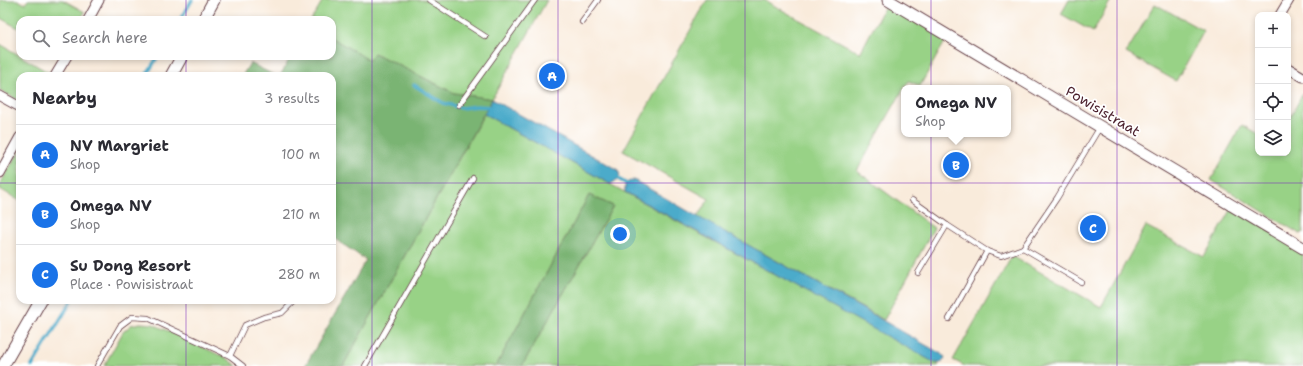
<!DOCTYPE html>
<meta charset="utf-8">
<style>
:root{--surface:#fff;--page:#f2f2f3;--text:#2b2b33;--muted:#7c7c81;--line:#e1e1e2;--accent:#1a73e8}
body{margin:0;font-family:"Shantell Sans",sans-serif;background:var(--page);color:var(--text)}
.controls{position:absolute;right:12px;top:12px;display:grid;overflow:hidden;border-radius:8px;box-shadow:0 2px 6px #0003}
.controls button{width:36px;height:36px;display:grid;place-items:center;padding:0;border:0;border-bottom:1px solid var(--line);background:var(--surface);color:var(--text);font:20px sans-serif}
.you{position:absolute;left:620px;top:234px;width:14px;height:14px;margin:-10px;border:3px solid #fff;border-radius:50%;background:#1a73e8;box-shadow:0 0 0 6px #1a73e833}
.badge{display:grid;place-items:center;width:26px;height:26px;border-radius:50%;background:var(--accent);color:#fff;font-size:13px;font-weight:700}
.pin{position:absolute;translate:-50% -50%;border:2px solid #fff;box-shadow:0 1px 4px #0006}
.popup{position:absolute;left:901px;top:85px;width:110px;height:52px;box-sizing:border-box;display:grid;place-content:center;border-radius:8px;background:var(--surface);filter:drop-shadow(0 1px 3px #0005);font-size:13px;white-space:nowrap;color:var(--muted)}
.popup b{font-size:15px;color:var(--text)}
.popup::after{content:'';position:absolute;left:50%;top:100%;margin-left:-8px;border:8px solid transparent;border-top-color:var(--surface)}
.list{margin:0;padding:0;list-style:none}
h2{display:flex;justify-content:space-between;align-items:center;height:52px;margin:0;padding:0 16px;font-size:17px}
h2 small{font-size:13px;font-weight:400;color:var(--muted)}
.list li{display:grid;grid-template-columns:26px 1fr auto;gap:12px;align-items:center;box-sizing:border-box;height:60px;padding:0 16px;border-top:1px solid var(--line)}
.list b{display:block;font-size:15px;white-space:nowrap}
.list p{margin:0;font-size:13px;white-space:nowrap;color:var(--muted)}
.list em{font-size:13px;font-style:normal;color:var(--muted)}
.icon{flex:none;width:22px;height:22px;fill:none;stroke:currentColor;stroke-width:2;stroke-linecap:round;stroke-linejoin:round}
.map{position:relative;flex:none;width:1303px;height:366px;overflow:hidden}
.search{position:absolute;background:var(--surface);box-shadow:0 2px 6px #0003;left:16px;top:16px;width:320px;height:44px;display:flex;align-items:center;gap:10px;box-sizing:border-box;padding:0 14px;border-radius:12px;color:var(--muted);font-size:15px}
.panel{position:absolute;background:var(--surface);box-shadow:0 2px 6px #0003;left:16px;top:72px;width:320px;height:232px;border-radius:12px}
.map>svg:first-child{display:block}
.green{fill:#98d286;stroke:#717858}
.forest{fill:#7ab473;stroke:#626a4f}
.water{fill:#4babca;stroke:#4a657a}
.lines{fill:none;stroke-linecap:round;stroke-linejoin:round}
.stream{stroke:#4babca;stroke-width:3.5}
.service-casing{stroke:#643e45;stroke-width:6}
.minor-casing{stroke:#643e45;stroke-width:11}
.tertiary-casing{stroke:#643e45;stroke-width:13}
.service{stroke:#fff;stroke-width:4.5}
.minor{stroke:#fff;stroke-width:9}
.tertiary{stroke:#fff;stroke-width:11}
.grid{fill:none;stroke:#7b2cbf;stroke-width:1;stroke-opacity:0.55}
.labels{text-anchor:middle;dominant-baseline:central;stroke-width:3.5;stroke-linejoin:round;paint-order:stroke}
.street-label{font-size:14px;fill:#4a1f2b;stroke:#fff}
</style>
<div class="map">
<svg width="1303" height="366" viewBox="0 0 1303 366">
<rect width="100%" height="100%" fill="#fff"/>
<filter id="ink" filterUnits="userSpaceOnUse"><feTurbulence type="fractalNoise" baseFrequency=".025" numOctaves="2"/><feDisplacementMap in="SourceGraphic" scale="8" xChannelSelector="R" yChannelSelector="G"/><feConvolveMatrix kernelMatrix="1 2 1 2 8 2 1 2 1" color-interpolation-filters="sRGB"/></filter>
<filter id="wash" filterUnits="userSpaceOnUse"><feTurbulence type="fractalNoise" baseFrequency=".012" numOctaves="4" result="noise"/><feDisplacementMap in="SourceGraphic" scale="16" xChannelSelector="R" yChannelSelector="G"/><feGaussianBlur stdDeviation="0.9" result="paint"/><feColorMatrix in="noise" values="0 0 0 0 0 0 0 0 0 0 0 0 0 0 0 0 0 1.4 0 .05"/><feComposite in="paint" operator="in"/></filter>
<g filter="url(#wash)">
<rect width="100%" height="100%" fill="#f9ebdb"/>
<!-- green -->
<g class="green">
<polygon points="0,0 18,0 25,4 28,0 63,0 85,12 80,20 20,20 20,29 0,18"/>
<polygon points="323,0 547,0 492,99 454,93 374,53 369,61 332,38 332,20 311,20"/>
<polygon points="707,0 764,0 860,53 886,4 947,38 920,86 909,81 904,88 857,171 934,228 884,320 697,217 709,199 623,151"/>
<polygon points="1069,0 1111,0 1093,32 1061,14"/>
<polygon points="1155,4 1204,31 1176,81 1126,53"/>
<polygon points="0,44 51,74 50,76 20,76 20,101 0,90"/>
<polygon points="1303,93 1303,233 1300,234 1211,180 1242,125 1258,134 1258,153 1288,153 1288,122"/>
<polygon points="484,114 689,228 939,364 938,366 522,366 613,206 589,195 496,366 343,366"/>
<polygon points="20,150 20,201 0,189 0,184"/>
<polygon points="1233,207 1303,249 1303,366 965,366 953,360 1012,256 1101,307 1146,226 1204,257"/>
<polygon points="140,323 153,324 228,359 237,366 104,366 123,332 131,325"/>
</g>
<!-- forest -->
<g class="forest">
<polygon points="332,38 369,60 374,53 454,93 492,99 343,366 305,366 366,260 332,237 332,76 280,76 291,56 332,56"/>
<polygon points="250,63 276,76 242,76"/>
<polygon points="589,195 613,206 522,366 496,366"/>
</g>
<!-- water -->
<g class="water">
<polygon points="492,99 618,170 620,176 616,181 610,184 484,114"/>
<path d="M634,180C736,240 841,295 943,355L945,358L941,363H935L625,192V185L629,181Z"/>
</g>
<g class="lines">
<!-- stream -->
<g class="stream">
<polyline points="180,20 192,0"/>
<polyline points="146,76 158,56"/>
<polyline points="414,85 443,103 462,108 477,106 491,107"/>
<polyline points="615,177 630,186"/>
<polyline points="32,366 72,300"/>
</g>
</g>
</g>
<g filter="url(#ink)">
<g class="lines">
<defs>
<g id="service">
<polyline points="429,0 486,37"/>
<polyline points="582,22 598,0"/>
<polyline points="459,105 535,0"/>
<polyline points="912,200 947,225 987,251 1001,256 1023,248 1057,198 1100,127"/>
<polyline points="1023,248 1081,282"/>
<polyline points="918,273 947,225"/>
<polyline points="949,319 987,251"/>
<polyline points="230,356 245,325 264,317 282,313 295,300"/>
<polyline points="97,366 120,326 132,317 148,318 230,356 243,366"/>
<polyline points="365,366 473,178"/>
</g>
<g id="minor">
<polyline points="1280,15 1289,0"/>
<polyline points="88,20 99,0"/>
<polyline points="1288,68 1303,77"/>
<polyline points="55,76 67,56"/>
<polyline points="0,96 20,107"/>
<polyline points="0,173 20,137"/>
</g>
<g id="tertiary">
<polyline points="888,0 1303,248"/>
<polyline points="203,20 214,0"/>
<polyline points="171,76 182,56"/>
<polyline points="3,366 41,300"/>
</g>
</defs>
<!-- service casing -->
<use href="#service" class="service-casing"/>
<!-- minor casing -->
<use href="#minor" class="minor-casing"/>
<!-- tertiary casing -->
<use href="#tertiary" class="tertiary-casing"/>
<!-- service -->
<use href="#service" class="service"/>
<!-- minor -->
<use href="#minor" class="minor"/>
<!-- tertiary -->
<use href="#tertiary" class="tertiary"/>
</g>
</g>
<!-- grid -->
<path class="grid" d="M186,0V20M372,0V366M558,0V366M745,0V366M931,0V366M1117,0V366M186,56V76M0,183H20M332,183H1303M186,300V366"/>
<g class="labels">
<!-- street labels -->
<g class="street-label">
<text transform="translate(1103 111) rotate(31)">Powisistraat</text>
</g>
</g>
</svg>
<div class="controls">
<button>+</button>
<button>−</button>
<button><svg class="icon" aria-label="locate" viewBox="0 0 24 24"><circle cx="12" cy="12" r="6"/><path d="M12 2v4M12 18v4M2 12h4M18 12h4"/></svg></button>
<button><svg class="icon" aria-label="layers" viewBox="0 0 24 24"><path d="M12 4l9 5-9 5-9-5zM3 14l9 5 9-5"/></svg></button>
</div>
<div class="you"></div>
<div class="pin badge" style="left:552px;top:76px">A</div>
<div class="pin badge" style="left:956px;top:165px">B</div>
<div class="popup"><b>Omega NV</b>Shop</div>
<div class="pin badge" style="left:1093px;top:228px">C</div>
<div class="search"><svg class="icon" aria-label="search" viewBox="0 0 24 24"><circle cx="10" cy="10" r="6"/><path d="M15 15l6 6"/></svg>Search here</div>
<section class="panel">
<h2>Nearby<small>3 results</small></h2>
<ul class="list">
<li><span class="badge">A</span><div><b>NV Margriet</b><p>Shop</p></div><em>100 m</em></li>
<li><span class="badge">B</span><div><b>Omega NV</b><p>Shop</p></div><em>210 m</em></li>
<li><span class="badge">C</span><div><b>Su Dong Resort</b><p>Place · Powisistraat</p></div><em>280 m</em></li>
</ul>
</section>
</div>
